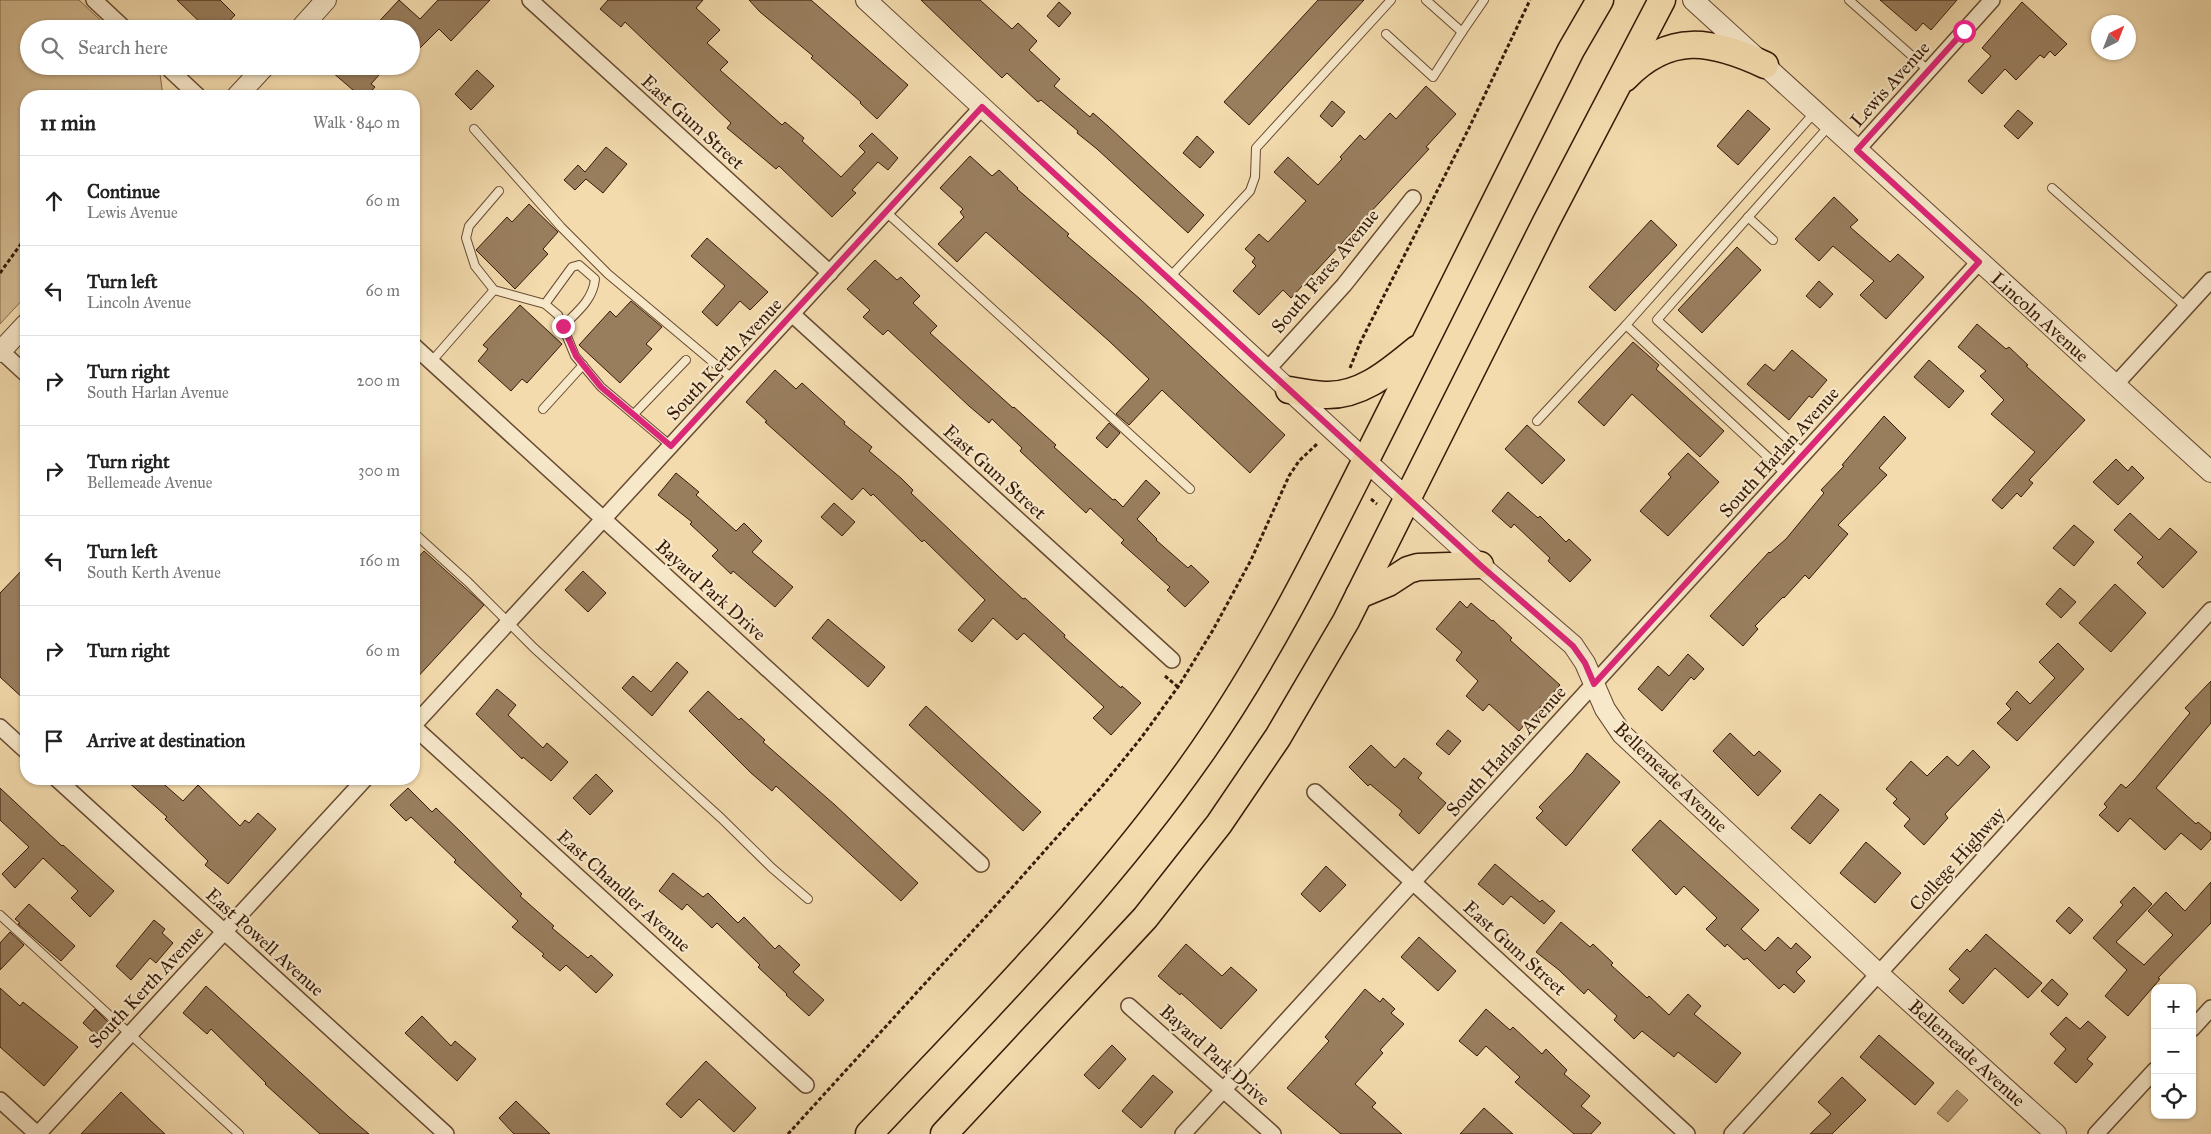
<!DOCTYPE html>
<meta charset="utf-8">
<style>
:root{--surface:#fff;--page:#f2f2f2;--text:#222;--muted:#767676;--line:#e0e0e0}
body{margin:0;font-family:"IM FELL Great Primer",serif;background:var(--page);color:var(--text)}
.controls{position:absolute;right:15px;bottom:15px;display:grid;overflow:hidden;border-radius:10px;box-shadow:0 1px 4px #0004}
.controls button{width:45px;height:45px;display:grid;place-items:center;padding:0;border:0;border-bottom:1px solid var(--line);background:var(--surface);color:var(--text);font:25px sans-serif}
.compass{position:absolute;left:2091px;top:15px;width:45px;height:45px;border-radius:50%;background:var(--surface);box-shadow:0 1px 4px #0004;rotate:42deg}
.stop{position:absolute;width:15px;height:15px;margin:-11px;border:4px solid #db2777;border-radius:50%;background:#fff}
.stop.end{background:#db2777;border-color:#fff;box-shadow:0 1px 5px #0008}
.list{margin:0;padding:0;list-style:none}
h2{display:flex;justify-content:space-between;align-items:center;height:65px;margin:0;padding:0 20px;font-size:21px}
h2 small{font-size:16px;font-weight:400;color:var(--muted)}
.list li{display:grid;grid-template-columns:32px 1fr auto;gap:15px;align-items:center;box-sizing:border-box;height:90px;padding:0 20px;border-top:1px solid var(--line)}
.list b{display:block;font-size:19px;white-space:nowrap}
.list p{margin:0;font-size:16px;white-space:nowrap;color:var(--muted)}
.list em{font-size:16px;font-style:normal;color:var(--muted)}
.icon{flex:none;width:28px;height:28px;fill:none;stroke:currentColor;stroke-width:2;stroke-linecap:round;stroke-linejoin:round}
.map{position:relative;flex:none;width:2211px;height:1134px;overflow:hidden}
.search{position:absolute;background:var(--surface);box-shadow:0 1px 4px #0004;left:20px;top:20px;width:400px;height:55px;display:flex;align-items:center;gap:12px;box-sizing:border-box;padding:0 18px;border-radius:28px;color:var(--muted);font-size:19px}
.panel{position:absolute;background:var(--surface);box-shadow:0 1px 4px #0004;left:20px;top:90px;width:400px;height:695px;border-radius:20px}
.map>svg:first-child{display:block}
.green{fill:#d3ba91;stroke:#866a4c}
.water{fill:#b39975;stroke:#826649}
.building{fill:#997e5e;stroke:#381a08}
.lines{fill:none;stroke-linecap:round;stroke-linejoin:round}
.service-casing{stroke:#674a31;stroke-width:10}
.minor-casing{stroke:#674a31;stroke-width:18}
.tertiary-casing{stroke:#674a31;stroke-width:22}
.trunk-casing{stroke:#381a08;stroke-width:29}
.path{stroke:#381a08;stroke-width:3;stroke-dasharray:4 2.5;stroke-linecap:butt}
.service{stroke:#f7e8ca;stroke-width:8}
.minor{stroke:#f7e8ca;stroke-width:15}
.tertiary{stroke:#f7e8ca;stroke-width:20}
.trunk{stroke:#f3dbad;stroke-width:26}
.route{stroke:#db2777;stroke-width:6}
.labels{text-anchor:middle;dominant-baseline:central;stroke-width:4.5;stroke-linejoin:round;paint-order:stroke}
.street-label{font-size:19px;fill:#381a08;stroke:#f7e8ca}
</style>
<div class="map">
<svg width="2211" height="1134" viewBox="0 0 2211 1134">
<rect width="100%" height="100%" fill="#f3dbad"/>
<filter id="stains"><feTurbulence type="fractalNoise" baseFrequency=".004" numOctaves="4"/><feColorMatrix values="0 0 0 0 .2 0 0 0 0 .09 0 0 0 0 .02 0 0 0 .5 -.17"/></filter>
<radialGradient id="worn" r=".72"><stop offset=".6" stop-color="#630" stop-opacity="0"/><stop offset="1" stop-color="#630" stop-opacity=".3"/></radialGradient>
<!-- green -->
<polygon class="green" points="0,0 79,0 110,29 29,29 29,66 151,66 160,74 163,96 26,96 26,296 0,324"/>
<!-- water -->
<polygon class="water" points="1957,1090 1968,1100 1948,1122 1937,1113"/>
<!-- building -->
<g class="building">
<polygon points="177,0 220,0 235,15 222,29 207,29"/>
<polygon points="399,0 420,19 438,0 490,0 451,41 439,29 411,57 411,29 372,29"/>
<polygon points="608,0 703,0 696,8 720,30 707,43 728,62 720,70 782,125 785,122 804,138 802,141 841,177 865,152 859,146 872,133 898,158 888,170 878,162 852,190 856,193 832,217 779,166 776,169 727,128 731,123 625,22 621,27 600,9"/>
<polygon points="749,0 811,0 908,85 877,119 860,103 861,102 811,58 813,56 760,12"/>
<polygon points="921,0 980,0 1012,29 1018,23 1037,41 1029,50 1060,79 1054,86 1090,117 1093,113 1109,127 1204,215 1188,233 1097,149 1077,133 1078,131 1041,100 1038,102 1007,73 1002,78"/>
<polygon points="1318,0 1364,0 1249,125 1224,102"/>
<polygon points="1880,0 1957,0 1931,30 1923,23 1916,31"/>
<polygon points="1059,2 1071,13 1059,27 1047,16"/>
<polygon points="2022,2 2067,44 2055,56 2050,51 2044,58 2040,55 2016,80 2005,69 1982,94 1968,81 1991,56 1982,48"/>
<polygon points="325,66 387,66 371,84 375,87 367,96 360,96"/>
<polygon points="477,70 494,86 471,110 455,94"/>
<polygon points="1426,86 1456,114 1426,147 1429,149 1291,298 1283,290 1259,315 1233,291 1256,266 1252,262 1255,258 1245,249 1259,234 1268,242 1306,201 1274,172 1288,157 1318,185 1342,159 1340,157 1360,135 1365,140 1390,113 1396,119"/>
<polygon points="1332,101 1345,112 1332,127 1320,116"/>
<polygon points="1748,110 1770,129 1738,165 1717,146"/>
<polygon points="2018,110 2033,123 2018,139 2004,126"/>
<polygon points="1197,136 1214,152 1200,168 1183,153"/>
<polygon points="606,147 627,164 603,193 586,179 575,190 564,180 578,165 585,172"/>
<polygon points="970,156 992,176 999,170 1018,188 1017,189 1069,234 1067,236 1140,299 1285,435 1250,473 1162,390 1129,425 1116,414 1149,379 1109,341 986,232 957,262 938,244 964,217 960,212 963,209 940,188"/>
<polygon points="1834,197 1858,220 1850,227 1890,262 1898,254 1924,277 1886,319 1860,295 1874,281 1833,246 1819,261 1795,239"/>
<polygon points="529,204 558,232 543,249 548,254 515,289 476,250 507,217 512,222"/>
<polygon points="1651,220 1677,245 1615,311 1589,287"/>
<polygon points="707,238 768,292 750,310 740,301 717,326 702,312 725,286 691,256"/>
<polygon points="1737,247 1761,270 1702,333 1678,310"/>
<polygon points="875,260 897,280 901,277 920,296 913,303 937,326 930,333 1013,408 1014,407 1056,445 1054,447 1113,500 1115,499 1123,507 1146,480 1160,493 1137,519 1157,539 1156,540 1188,568 1191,565 1209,582 1185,607 1167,590 1170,587 1121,543 1124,540 1090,508 1086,513 1020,451 1022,448 992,419 989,423 969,406 888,330 883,335 863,317 870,310 847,289"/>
<polygon points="1819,281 1833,294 1820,308 1806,296"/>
<polygon points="631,301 662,327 646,344 652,349 620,383 579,345 610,311 616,317"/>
<polygon points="520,305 562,344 527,383 522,379 511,391 478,361 488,349 483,345"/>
<polygon points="1977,324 2006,349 2009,347 2028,365 2026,366 2085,420 2029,480 2033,483 2021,497 2017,493 2002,509 1992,500 2035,452 1991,414 2004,400 1980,376 1986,371 1958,347"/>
<polygon points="1633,342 1659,365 1656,369 1724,431 1700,457 1632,394 1604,426 1578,402"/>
<polygon points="1792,350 1827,380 1812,398 1809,396 1789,420 1747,384 1765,364 1774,371"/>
<polygon points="1929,360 1964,391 1949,408 1914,377"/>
<polygon points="775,370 796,389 802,383 845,422 844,424 872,447 869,451 902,479 913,490 911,493 997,575 1023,599 1025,598 1065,635 1064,637 1121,688 1122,686 1141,703 1111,735 1093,718 1104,707 1024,633 1017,640 993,618 972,642 958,630 985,600 924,540 922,542 873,494 871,496 863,488 852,500 765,422 767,421 746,402"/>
<polygon points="1884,416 1906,438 1879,468 1887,475 1838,525 1848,534 1809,579 1805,575 1784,598 1783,597 1755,626 1758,629 1743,646 1710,616 1769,552 1770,553 1786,539 1824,493 1821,490 1844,466 1842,465"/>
<polygon points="1109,423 1120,433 1107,448 1096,438"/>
<polygon points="1527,425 1565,460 1542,484 1505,449"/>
<polygon points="1688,453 1719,482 1668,536 1640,511 1671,477 1668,474"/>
<polygon points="2116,459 2128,471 2132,466 2144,478 2118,505 2093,482"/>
<polygon points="676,473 699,492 696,495 736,531 744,523 762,541 752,552 793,587 775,607 733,571 731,574 712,556 718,550 690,524 692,522 658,495"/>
<polygon points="1508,492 1538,518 1540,516 1566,542 1569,539 1591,560 1570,582 1548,561 1550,558 1514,524 1511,528 1492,511"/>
<polygon points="834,503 855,522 842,536 821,517"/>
<polygon points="2130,513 2159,540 2170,528 2197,552 2163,588 2137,563 2143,557 2114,530"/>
<polygon points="2074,525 2094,542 2074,566 2053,548"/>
<polygon points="424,551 484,605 414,681 414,562"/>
<polygon points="26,566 26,701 0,677 0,593"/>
<polygon points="583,571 606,593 588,612 565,590"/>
<polygon points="2115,584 2146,613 2111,652 2079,623"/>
<polygon points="2060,588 2076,602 2061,618 2046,604"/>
<polygon points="1460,601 1467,608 1471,603 1492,621 1493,620 1512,638 1510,640 1560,685 1519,731 1489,704 1483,711 1466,696 1478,681 1456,660 1462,652 1436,629"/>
<polygon points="828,619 885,667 868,687 812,638"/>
<polygon points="2058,643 2084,669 2017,741 1997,723 2011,709 2006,704 2017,691 2030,704 2055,678 2039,662"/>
<polygon points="1688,654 1704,669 1694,680 1691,677 1662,711 1638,689 1658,666 1669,676"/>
<polygon points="677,662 688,672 652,716 622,688 633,676 651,692"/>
<polygon points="2211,681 2211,723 2156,788 2196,824 2198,822 2211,833 2211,839 2201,850 2181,833 2165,850 2130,818 2118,832 2099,815 2107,807 2104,804 2121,784 2126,788 2135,779 2190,713 2185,708"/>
<polygon points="497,689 516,705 508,715 543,748 547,743 568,762 551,781 523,757 522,759 476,714"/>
<polygon points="708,691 739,720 741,718 765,740 763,742 835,805 918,883 901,901 776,786 772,791 751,773 689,711"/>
<polygon points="926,706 1041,812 1023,831 909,725"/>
<polygon points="1448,730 1461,741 1449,755 1436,744"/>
<polygon points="1730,733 1754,756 1759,751 1781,771 1758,796 1713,751"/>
<polygon points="1371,745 1395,768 1404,758 1422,773 1418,778 1446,803 1419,834 1399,815 1402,811 1370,784 1368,786 1349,767"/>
<polygon points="1973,750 1990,767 1945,814 1948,818 1924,845 1904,826 1910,819 1893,803 1897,799 1886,789 1911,761 1927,776 1947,756 1958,766"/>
<polygon points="1587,753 1620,782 1566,846 1536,818 1543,811 1539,807 1573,772"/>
<polygon points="596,774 613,791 590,815 573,798"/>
<polygon points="125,779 158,779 183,801 198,785 240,826 245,820 249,823 258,813 276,829 228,884 205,865 208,861 165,819 167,817"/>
<polygon points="0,788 62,846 63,845 114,891 90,917 71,898 78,891 43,858 15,888 2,874 29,847 0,820"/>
<polygon points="408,788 432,812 436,808 462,833 522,894 520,896 554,926 552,928 588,958 591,955 613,975 596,993 566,965 560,971 542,956 544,954 512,927 518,921 454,862 456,860 411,817 406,821 390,805"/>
<polygon points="1820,794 1839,810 1810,844 1791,828"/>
<polygon points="1660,820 1759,910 1741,929 1765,951 1778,937 1791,949 1796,943 1811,957 1796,972 1805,981 1794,993 1784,984 1779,989 1747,958 1744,960 1727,944 1725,947 1706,929 1717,918 1684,886 1676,895 1632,850"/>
<polygon points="1866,842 1901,873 1875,903 1840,873"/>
<polygon points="1495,864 1540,902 1542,900 1555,911 1544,924 1511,896 1503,905 1478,884"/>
<polygon points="1326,866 1346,885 1320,912 1301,894"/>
<polygon points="673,873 703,897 708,893 738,923 744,917 775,949 779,945 800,965 793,972 824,1000 809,1016 786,995 787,994 758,967 760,965 717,923 712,928 687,904 682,910 659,891"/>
<polygon points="2211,882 2211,923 2158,978 2160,979 2128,1016 2105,996 2127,970 2093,938 2123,905 2120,902 2134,887 2152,904 2116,942 2144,965 2173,935 2148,911 2166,892 2185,911"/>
<polygon points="29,904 75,946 61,961 18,924 20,923 15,919"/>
<polygon points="2069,907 2083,920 2070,934 2056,921"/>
<polygon points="154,920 165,929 162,933 173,943 156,963 150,958 131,980 116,966"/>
<polygon points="1561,922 1590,947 1593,944 1613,963 1611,965 1647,998 1649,996 1669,1015 1688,994 1701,1006 1694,1014 1741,1053 1716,1083 1678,1052 1674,1057 1642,1031 1634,1039 1614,1020 1617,1016 1588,989 1584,994 1559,970 1536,952"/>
<polygon points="10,932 24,945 0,970 0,943"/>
<polygon points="1986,934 2042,983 2028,998 1995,968 1963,1004 1949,991 1960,979 1949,969 1967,949 1970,952"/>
<polygon points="1419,937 1456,971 1438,991 1401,957"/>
<polygon points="1186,944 1222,976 1231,967 1257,990 1221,1029 1181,993 1180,995 1158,976"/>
<polygon points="2052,979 2068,994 2058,1006 2041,991"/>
<polygon points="206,986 349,1117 369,1134 320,1134 265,1084 266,1083 211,1029 207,1034 183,1013"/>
<polygon points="0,988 20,1006 23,1002 78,1047 44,1086 0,1047"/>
<polygon points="1365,989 1380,1002 1383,998 1395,1009 1391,1013 1404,1024 1380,1050 1383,1053 1355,1084 1376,1103 1372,1107 1402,1134 1341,1134 1287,1088 1329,1041 1325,1037"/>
<polygon points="95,1009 108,1022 96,1035 83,1023"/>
<polygon points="1486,1009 1510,1030 1513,1027 1542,1054 1546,1049 1567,1070 1564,1074 1590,1096 1581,1106 1601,1123 1591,1134 1574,1134 1515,1082 1520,1077 1486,1046 1477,1056 1459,1041"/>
<polygon points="422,1016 451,1046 455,1041 476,1059 457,1081 405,1033"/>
<polygon points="2066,1017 2080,1029 2088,1021 2106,1037 2087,1059 2093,1064 2076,1083 2054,1063 2066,1049 2050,1034"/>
<polygon points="1879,1035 1934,1083 1915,1105 1860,1057"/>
<polygon points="1112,1045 1126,1059 1099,1089 1084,1075"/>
<polygon points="706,1061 756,1108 734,1132 699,1099 681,1118 666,1104"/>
<polygon points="1153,1075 1173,1092 1141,1128 1122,1111"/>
<polygon points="1842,1077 1866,1100 1832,1134 1810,1134 1831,1114 1818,1102"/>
<polygon points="121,1092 150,1120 165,1134 81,1134"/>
<polygon points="516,1101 550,1134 514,1134 499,1118"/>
<polygon points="1484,1108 1513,1134 1460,1134"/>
</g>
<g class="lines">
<defs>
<g id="service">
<polyline points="1426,0 1462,32 1484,0"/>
<polyline points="1849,0 1929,71"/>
<polyline points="1386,34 1433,77 1462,32"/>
<polyline points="474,129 561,227 608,274 733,379"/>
<polyline points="2052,188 2186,307"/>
<polyline points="499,191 469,226 466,238 475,266 494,290 545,304 558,315 575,356 601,387 671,446"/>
<polyline points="886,212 1190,489"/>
<polyline points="1748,217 1773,240"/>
<polyline points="1169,278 1250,191 1255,177 1256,148 1391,0"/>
<path d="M545,304L572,267L579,265L595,279C593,300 577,312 563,326"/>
<polyline points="431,362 494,290"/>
<polyline points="543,409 583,365"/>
<polyline points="634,414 686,360"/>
<polyline points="1537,421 1626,325"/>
<polyline points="1804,454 1657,320 1829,126"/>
<polyline points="1786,474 1626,325 1815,112"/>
<polyline points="414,533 468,582 534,648 721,818 772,868 808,899"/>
<polyline points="0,915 239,1134"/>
</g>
<g id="minor">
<polyline points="94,0 125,29"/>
<polyline points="530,0 830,273"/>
<polyline points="166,66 198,96"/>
<polyline points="1857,150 1992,0"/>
<polyline points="792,314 1172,660"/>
<polyline points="414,346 981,864"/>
<polyline points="1,351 26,374"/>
<polyline points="1267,370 1344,285 1413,198"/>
<polyline points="2115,385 2211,280"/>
<polyline points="414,725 982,107"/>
<polyline points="0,727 26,751"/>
<polyline points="414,727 806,1085"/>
<polyline points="57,779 446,1134"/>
<polyline points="1315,792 1687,1134"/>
<polyline points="1129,1006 1273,1134"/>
<polyline points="2192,1029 2211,1008"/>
<polyline points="0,1100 37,1134"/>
<polyline points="38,1134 365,779"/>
<polyline points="1183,1134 1979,262"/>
<polyline points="1732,1134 2211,610"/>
<polyline points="2096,1134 2155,1070"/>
</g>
<g id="tertiary">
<polyline points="866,0 1365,460 1480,565 1573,645 1585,663 1605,709 1622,734 1879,974 2056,1134"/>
<polyline points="1693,0 2211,472"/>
<polyline points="300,29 326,0"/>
<polyline points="237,96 265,66"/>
<polyline points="0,352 26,324"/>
</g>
<g id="trunk">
<path d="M1625,78C1670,32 1711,40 1765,65"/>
<path d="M1289,390C1301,392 1312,394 1324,395C1361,397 1390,371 1417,349"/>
<polyline points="1359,595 1388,583 1408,570 1418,567 1480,565"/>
<path d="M869,1134C985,1010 1106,890 1203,750C1273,649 1326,539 1381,430C1444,303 1508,177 1571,50L1600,0"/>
<polyline points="944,1134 1145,918 1219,824 1278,737 1346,621 1547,220 1662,0"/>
</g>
</defs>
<!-- service casing -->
<use href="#service" class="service-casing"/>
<!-- minor casing -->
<use href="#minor" class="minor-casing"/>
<!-- tertiary casing -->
<use href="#tertiary" class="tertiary-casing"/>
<!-- trunk casing -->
<use href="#trunk" class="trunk-casing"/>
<!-- path -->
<g class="path">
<polyline points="0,273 26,237"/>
<polyline points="1350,368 1360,343 1469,128 1530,0"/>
<polyline points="1371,499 1377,504"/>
<polyline points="1165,676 1178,687"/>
<polyline points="788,1134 1010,890 1103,785 1141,738 1178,687 1213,630 1251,560 1289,476 1299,461 1318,443"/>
</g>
<!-- service -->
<use href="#service" class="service"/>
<!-- minor -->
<use href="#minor" class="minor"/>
<!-- tertiary -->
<use href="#tertiary" class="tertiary"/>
<!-- trunk -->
<use href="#trunk" class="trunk"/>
</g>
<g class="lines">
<!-- route -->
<polyline class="route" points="563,326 576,356 601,387 671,446 982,107 1480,565 1573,646 1585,663 1594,684 1979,262 1857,150 1964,31"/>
</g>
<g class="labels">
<!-- street labels -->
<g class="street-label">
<text transform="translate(1890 84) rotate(-48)">Lewis Avenue</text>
<text transform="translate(693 122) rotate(42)">East Gum Street</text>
<text transform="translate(1325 271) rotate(-50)">South Fares Avenue</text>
<text transform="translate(2040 317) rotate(42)">Lincoln Avenue</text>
<text transform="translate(724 359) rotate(-47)">South Kerth Avenue</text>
<text transform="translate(1779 452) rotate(-48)">South Harlan Avenue</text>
<text transform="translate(995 472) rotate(42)">East Gum Street</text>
<text transform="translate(711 590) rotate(42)">Bayard Park Drive</text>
<text transform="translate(1506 751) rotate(-48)">South Harlan Avenue</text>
<text transform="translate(1671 777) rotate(44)">Bellemeade Avenue</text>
<text transform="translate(1957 859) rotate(-48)">College Highway</text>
<text transform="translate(624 891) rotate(42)">East Chandler Avenue</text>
<text transform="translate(265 942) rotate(42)">East Powell Avenue</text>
<text transform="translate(1515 948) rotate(42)">East Gum Street</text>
<text transform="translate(146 987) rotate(-47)">South Kerth Avenue</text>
<text transform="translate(1967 1053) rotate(42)">Bellemeade Avenue</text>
<text transform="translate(1215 1055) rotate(42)">Bayard Park Drive</text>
</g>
</g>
<rect width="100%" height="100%" filter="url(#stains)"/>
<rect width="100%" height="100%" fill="url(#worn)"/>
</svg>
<div class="controls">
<button>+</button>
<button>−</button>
<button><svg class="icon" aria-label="locate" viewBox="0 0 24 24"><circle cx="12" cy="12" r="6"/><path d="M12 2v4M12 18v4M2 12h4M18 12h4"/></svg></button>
</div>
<svg class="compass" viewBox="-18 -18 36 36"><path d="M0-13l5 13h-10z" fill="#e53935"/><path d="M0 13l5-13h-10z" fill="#767676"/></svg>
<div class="stop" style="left:1964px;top:31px"></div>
<div class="stop end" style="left:563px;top:326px"></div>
<div class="search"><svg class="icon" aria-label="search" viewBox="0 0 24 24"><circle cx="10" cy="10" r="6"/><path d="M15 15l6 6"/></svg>Search here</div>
<section class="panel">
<h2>11 min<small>Walk · 840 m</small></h2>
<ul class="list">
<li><svg class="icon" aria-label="ahead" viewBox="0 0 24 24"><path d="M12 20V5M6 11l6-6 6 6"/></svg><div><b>Continue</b><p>Lewis Avenue</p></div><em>60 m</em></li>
<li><svg class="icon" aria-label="left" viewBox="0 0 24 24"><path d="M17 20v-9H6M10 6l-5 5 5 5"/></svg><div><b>Turn left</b><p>Lincoln Avenue</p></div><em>60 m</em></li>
<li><svg class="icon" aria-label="right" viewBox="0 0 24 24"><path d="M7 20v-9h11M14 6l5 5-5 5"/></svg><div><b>Turn right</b><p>South Harlan Avenue</p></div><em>200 m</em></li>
<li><svg class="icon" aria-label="right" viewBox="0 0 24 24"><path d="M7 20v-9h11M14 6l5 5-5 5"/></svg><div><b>Turn right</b><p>Bellemeade Avenue</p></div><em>300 m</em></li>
<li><svg class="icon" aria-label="left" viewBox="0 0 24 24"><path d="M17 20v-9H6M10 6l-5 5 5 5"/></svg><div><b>Turn left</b><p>South Kerth Avenue</p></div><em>160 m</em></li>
<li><svg class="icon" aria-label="right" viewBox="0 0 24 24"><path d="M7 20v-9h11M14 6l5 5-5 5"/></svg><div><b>Turn right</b></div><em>60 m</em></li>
<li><svg class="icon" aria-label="arrive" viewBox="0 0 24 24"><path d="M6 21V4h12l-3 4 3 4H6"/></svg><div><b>Arrive at destination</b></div></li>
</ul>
</section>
</div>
